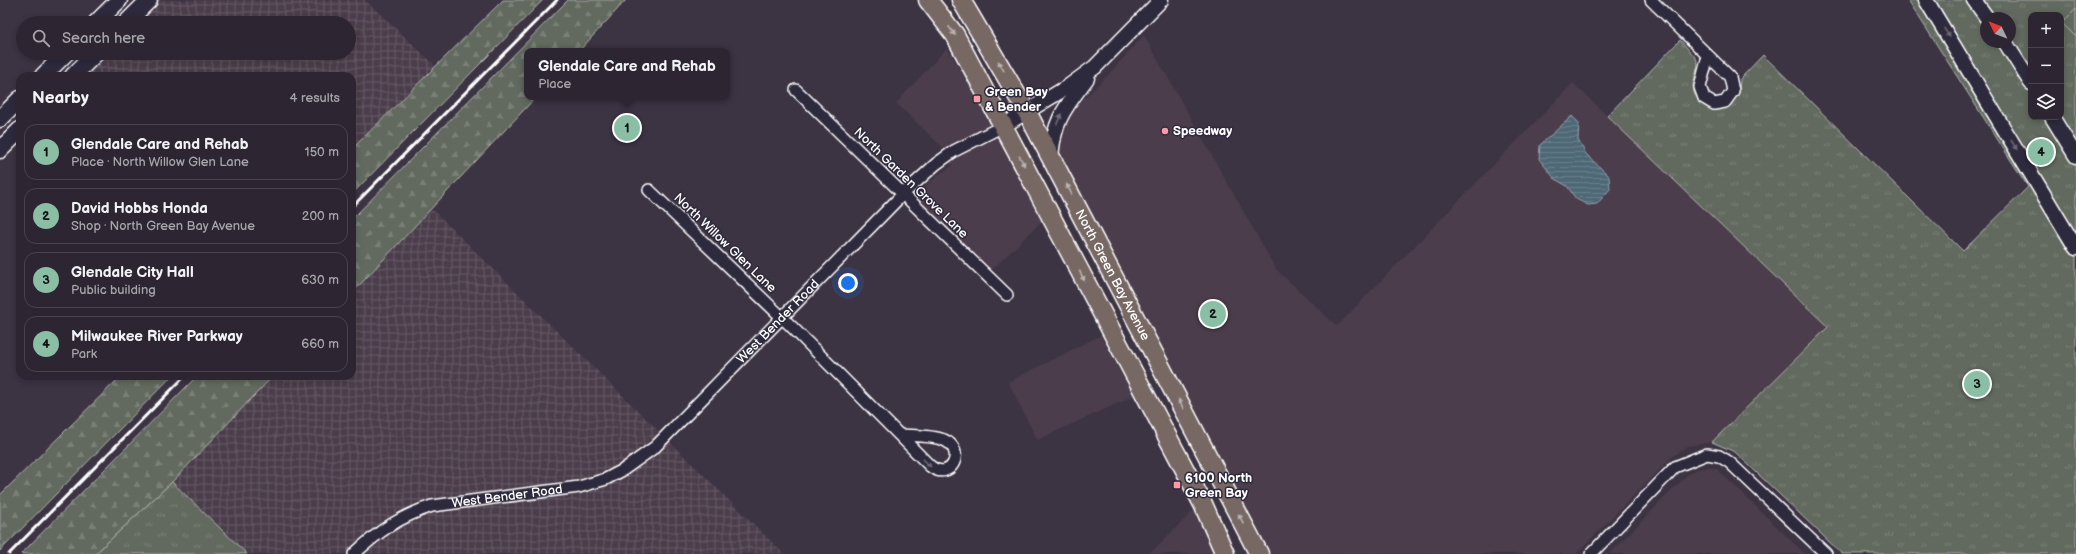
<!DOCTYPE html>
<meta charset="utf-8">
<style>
:root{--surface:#2d2632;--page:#39323e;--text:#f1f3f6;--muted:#a7a5ac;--line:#48434d;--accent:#8abfa5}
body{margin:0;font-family:"Balsamiq Sans",sans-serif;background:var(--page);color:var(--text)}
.controls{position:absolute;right:12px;top:12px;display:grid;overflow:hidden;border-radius:8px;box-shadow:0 2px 6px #0003}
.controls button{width:36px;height:36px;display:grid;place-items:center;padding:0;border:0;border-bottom:1px solid var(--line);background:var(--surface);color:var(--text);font:20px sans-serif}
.compass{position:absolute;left:1980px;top:12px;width:36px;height:36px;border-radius:50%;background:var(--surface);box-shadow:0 2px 6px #0003;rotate:313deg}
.you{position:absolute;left:848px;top:283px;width:14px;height:14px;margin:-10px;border:3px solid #fff;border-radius:50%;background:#1a73e8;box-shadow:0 0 0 6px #1a73e833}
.badge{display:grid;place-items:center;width:26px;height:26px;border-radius:50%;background:var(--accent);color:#111;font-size:13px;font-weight:700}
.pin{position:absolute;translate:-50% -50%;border:2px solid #fff;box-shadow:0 1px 4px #0006}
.popup{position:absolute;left:524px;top:48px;width:206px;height:52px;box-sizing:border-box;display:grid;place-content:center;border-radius:8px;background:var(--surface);filter:drop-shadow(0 1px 3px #0005);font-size:13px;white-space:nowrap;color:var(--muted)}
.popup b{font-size:15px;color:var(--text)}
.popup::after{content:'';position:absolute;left:50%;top:100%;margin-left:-8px;border:8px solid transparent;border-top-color:var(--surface)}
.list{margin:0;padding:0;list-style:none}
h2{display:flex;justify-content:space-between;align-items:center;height:52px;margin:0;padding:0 16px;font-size:17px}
h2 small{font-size:13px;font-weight:400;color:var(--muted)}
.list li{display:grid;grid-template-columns:26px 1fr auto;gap:12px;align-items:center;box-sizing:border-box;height:56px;margin:0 8px 8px;padding:0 8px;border:1px solid var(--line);border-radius:12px}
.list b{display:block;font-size:15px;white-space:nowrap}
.list p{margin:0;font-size:13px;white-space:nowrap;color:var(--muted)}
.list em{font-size:13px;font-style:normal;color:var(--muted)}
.icon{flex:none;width:22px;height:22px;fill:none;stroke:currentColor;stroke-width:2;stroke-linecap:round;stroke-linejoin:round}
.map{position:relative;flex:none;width:2076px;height:554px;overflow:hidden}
.search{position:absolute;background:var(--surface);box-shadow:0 2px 6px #0003;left:16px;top:16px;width:340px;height:44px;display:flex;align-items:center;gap:10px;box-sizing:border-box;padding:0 14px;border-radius:22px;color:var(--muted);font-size:15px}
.panel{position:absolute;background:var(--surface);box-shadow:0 2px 6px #0003;left:16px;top:72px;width:340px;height:308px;border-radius:12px}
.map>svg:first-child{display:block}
.built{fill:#4b3e4b}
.industrial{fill:url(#industrial-grid)}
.forest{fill:url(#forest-firs);stroke:#b0b4ae}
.park{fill:url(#park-tufts);stroke:#b0b4ae;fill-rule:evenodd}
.pitch{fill:#626a5e;stroke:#b0b4ae}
.water{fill:url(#water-rules);stroke:#95a4ad}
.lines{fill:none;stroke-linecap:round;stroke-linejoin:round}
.minor-casing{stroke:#fff;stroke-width:14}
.tertiary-casing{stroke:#fff;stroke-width:17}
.secondary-casing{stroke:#fff;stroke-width:19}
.primary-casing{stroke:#fff;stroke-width:21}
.minor{stroke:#2f2a3d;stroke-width:11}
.tertiary{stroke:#2f2a3d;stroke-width:14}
.secondary{stroke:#2f2a3d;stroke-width:16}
.primary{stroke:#776864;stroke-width:18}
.rail{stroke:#fff;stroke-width:3}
.oneway{fill:#bbb4b2}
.oneway2{fill:#6d6a77}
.poi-dot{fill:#ff9aa2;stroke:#2f2a3d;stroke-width:1.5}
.labels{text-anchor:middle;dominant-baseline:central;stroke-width:3;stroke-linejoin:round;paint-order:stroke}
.poi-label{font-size:13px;font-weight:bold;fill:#fff;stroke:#2f2a3d;text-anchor:start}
.street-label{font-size:13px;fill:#fff;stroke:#2f2a3d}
</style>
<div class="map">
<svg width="2076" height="554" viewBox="0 0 2076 554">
<defs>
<pattern id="industrial-grid" width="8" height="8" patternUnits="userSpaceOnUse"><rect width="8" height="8" fill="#4b3e4b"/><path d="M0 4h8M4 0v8" fill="none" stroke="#665b66"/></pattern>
<pattern id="forest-firs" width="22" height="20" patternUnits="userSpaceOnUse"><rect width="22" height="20" fill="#626a5e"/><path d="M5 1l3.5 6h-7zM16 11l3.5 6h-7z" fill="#7a8076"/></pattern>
<pattern id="park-tufts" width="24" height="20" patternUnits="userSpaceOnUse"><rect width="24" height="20" fill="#626a5e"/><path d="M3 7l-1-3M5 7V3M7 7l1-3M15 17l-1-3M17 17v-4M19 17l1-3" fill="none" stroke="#7a8076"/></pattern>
<pattern id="water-rules" width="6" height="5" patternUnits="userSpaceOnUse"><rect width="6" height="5" fill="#4f6877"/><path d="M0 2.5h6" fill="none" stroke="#697f8b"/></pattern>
</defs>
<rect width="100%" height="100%" fill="#3c3343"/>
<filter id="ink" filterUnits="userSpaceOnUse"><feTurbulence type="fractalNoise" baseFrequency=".025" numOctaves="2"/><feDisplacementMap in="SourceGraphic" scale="8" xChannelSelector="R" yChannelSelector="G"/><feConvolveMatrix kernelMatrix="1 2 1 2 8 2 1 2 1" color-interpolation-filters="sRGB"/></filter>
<g filter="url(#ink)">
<!-- built -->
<g class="built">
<polygon points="1144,35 1276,269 1337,326 1573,83 1828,327 1712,442 1688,446 1672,457 1576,554 1265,554 1060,156 1058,147 1060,130 1073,109 1108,75"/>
<polygon points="947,48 978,98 1042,221 992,270 920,201 918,196 921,190 938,175 952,166 943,148 896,103"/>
<polygon points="1101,335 1134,396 1037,440 1008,382"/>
<polygon points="1709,467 1717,469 1805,554 1609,554 1687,475 1698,469"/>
<polygon points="1203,504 1225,554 1149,554 1193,511"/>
</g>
<!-- industrial -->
<g class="industrial">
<polygon points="157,0 365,0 436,66 352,149 352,76 82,76 105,53 349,53 349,23 135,23"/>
<polygon points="432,209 784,554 247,554 172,482 273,376 352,376 352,293"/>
</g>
<!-- forest -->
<g class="forest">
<polygon points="503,0 543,0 352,194 352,149"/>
<polygon points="568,0 626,0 579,51 527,51 527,97 536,97 352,293 352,219"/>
<polygon points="121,376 172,376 0,551 0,495"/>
<polygon points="197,376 273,376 172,482 95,554 21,554"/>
</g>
<!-- park -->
<g class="park">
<path d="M1908,0H2076V554H1842L1735,452L1712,442L1828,327L1607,116L1680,40L1696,58L1698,64L1693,85L1694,93L1702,104L1710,109L1719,108L1731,101L1739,92L1740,79L1763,55L1963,251L2028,187ZM2031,15H2061V117H2031ZM1986,18H2010V42H1986Z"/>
<polygon points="172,482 247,554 95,554"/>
</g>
<!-- pitch -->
<polygon class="pitch" points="2076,9 2076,37 2062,23"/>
<!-- water -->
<polygon class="water" points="1572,116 1579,123 1578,140 1586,154 1609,176 1610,189 1597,204 1588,205 1576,199 1567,186 1555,179 1539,159 1540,145"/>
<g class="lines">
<defs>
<g id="minor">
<polyline points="1651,0 1730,77 1733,91 1725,102 1714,104 1704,98 1700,87 1708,56"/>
<polyline points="796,90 1007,295"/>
<path d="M649,190L792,327L930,466C951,483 967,450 944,440C931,435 914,436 900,435"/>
<path id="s1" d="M354,554C379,531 399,517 432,506L579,487L606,479L623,470L655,447L903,194L936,164L954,151L1003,126"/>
<polyline points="1591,554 1675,467 1707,454 1719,456 1729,462 1826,554"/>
</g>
<g id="tertiary">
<polyline points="1926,0 2076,248"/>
<polyline points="1974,0 1987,18"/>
<polyline points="2005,42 2031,83"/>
<polyline points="2052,117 2076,156"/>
<polyline points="1003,126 1069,86 1095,67 1161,0"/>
<path d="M1051,157C1054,119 1065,108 1087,78"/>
</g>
<g id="secondary">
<polyline points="96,23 119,0"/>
<polyline points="126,23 149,0"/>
<polyline points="43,76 66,53"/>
<polyline points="73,76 96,53"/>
<polyline points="0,119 20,99"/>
<polyline points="0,150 20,130"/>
</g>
<g id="primary">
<polyline points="928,0 955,35 1203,504 1225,554"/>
<path id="s2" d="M961,0L1027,112L1259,554"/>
</g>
</defs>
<!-- minor casing -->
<use href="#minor" class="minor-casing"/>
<!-- tertiary casing -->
<use href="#tertiary" class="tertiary-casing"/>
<!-- secondary casing -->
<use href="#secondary" class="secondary-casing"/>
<!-- primary casing -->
<use href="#primary" class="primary-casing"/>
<!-- minor -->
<use href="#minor" class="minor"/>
<!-- tertiary -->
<use href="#tertiary" class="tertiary"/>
<!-- secondary -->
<use href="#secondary" class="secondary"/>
<!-- primary -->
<use href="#primary" class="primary"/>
<!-- rail -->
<g class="rail">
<polyline points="352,207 557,0"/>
<polyline points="9,554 185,376"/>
</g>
</g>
<!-- one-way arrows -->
<defs><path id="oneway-solid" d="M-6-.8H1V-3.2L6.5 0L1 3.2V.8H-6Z"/></defs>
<g class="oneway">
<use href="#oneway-solid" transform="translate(952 31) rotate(54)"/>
<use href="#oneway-solid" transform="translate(1001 66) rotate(-120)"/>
<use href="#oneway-solid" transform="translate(1022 161) rotate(62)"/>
<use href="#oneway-solid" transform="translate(1069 189) rotate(-118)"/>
<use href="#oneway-solid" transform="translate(1082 276) rotate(63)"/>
<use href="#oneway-solid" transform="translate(1181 404) rotate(-117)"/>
<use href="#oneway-solid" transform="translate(1241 519) rotate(-118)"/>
</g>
<g class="oneway2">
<use href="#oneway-solid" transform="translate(1947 33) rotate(58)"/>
<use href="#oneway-solid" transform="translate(1059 119) rotate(-66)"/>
<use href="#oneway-solid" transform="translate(2014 145) rotate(59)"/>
<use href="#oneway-solid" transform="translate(927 463) rotate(45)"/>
</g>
</g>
<!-- markers -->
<g class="poi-dot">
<rect x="973" y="95" width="8" height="8" rx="2"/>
<circle cx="1165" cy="131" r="4"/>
<rect x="1173" y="481" width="8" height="8" rx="2"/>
</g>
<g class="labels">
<!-- poi labels -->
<g class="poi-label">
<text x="985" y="92">Green Bay<tspan x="985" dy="15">&amp; Bender</tspan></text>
<text x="1173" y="131">Speedway</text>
<text x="1185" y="478">6100 North<tspan x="1185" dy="15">Green Bay</tspan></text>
</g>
<!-- street labels -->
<g class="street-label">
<text transform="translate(911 183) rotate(44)">North Garden Grove Lane</text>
<text transform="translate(725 243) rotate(44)">North Willow Glen Lane</text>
<text stroke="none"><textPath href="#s2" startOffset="314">North Green Bay Avenue</textPath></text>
<text stroke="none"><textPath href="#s1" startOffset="503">West Bender Road</textPath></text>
<text stroke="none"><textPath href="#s1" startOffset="168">West Bender Road</textPath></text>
</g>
</g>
</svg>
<div class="controls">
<button>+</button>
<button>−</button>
<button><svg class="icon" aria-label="layers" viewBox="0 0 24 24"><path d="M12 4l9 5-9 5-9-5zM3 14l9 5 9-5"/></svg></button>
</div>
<svg class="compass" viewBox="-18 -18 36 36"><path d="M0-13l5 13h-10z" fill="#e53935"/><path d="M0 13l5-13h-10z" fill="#a7a5ac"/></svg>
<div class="you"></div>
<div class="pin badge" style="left:627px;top:128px">1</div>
<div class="popup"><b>Glendale Care and Rehab</b>Place</div>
<div class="pin badge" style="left:1213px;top:314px">2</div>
<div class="pin badge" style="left:1977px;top:384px">3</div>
<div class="pin badge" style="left:2041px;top:152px">4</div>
<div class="search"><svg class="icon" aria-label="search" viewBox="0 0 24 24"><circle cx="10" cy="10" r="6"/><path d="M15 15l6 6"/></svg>Search here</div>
<section class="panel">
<h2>Nearby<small>4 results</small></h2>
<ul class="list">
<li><span class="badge">1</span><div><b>Glendale Care and Rehab</b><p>Place · North Willow Glen Lane</p></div><em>150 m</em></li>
<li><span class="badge">2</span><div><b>David Hobbs Honda</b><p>Shop · North Green Bay Avenue</p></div><em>200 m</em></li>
<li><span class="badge">3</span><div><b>Glendale City Hall</b><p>Public building</p></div><em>630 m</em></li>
<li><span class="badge">4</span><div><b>Milwaukee River Parkway</b><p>Park</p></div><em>660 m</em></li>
</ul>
</section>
</div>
